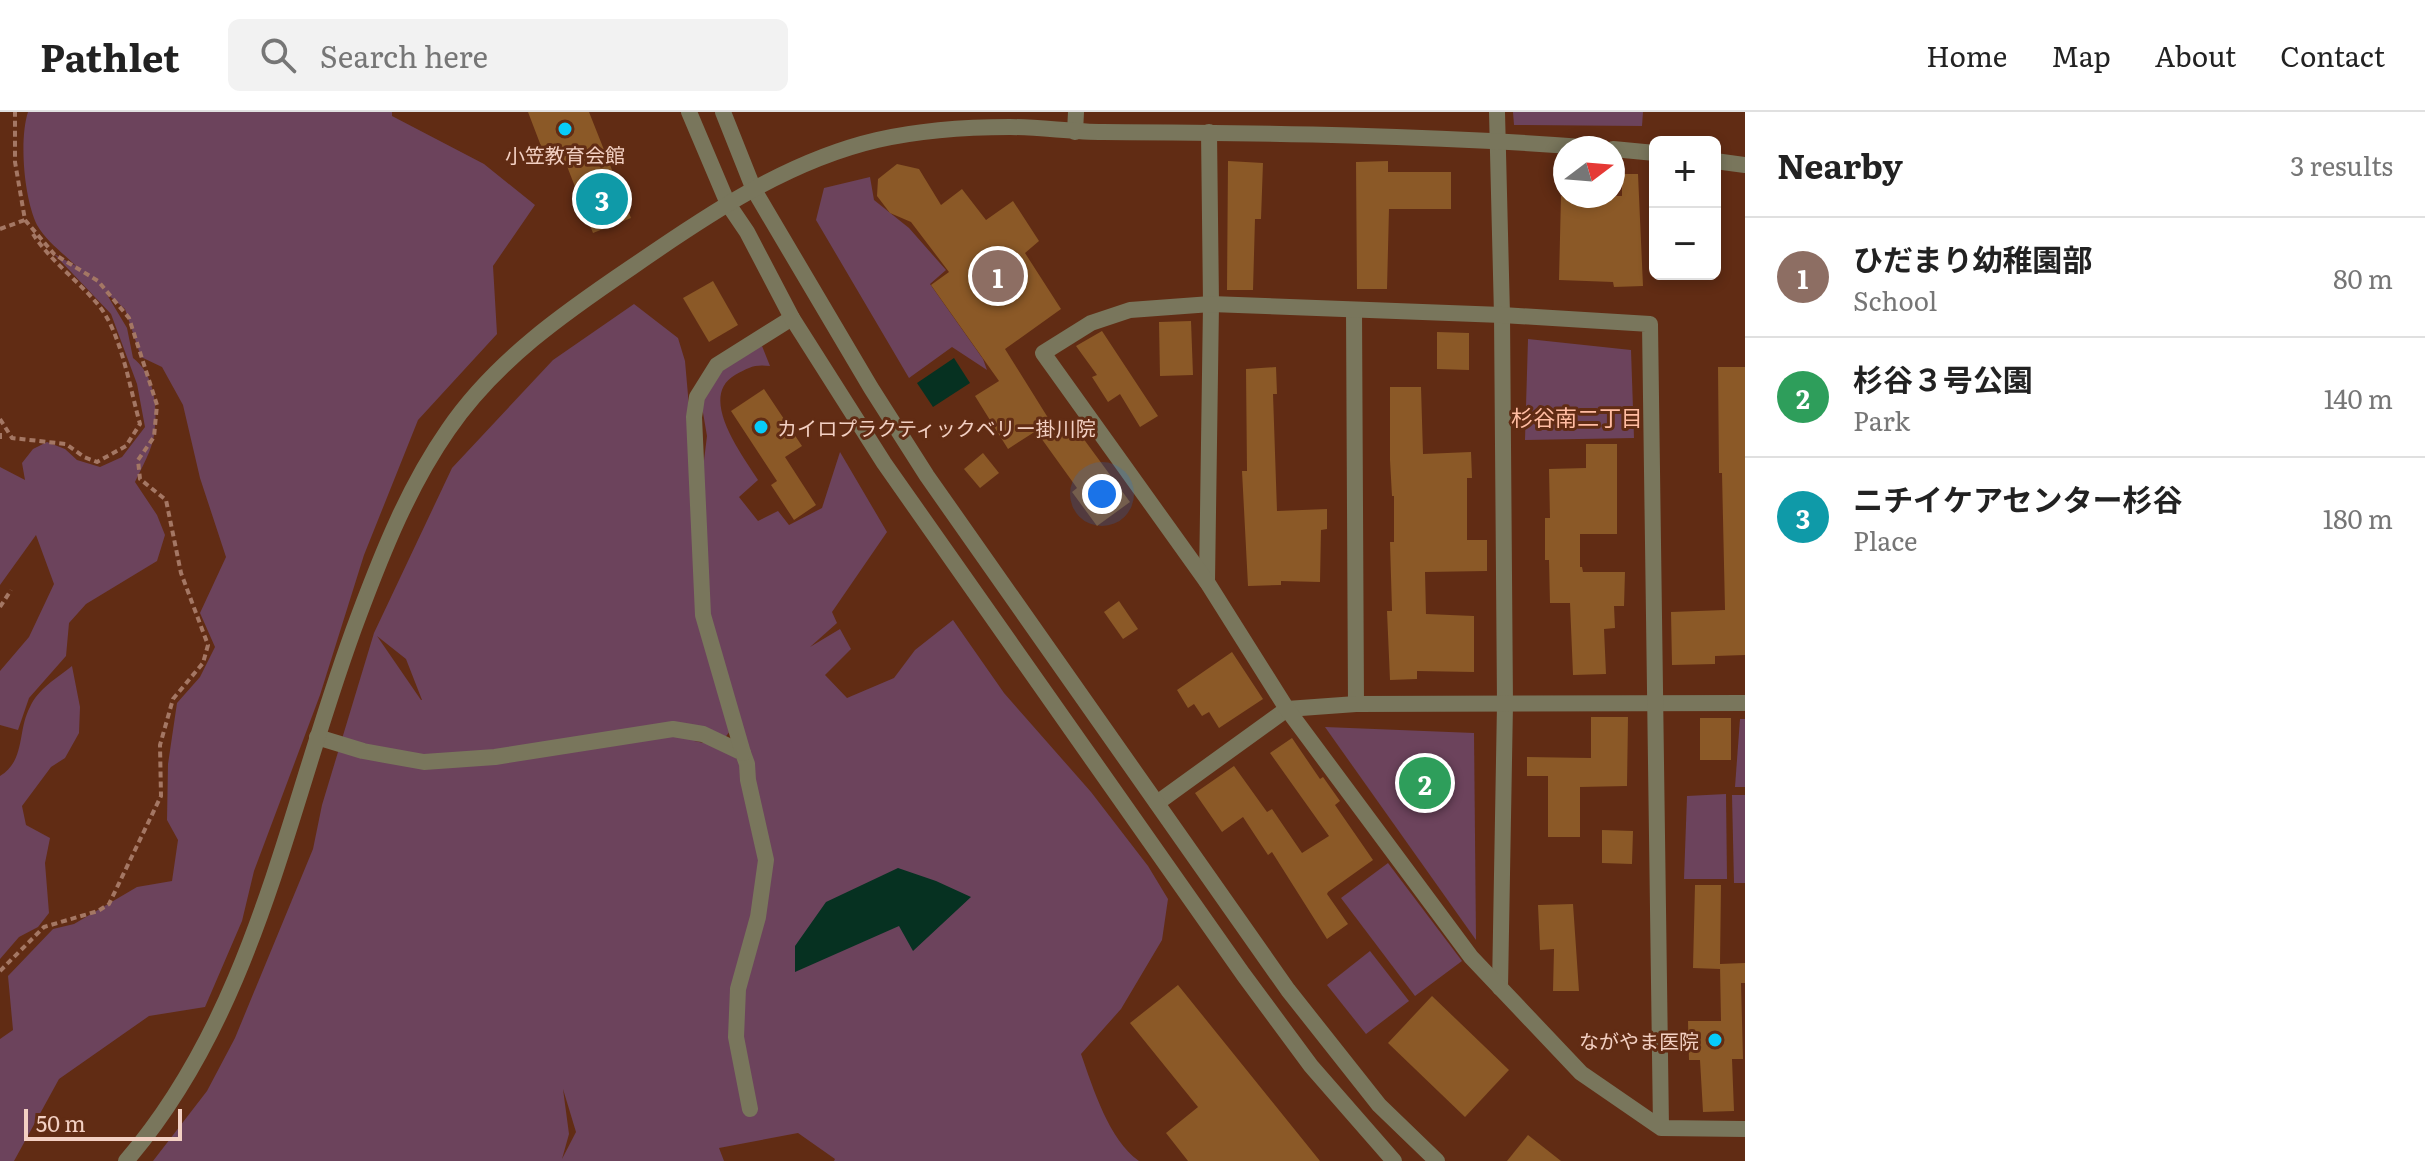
<!DOCTYPE html>
<meta charset="utf-8">
<style>
:root{--surface:#fff;--page:#f2f2f2;--text:#222;--muted:#767676;--line:#e0e0e0;--accent:#111827}
body{margin:0;font-family:Literata,"Noto Sans JP",serif;background:var(--page);color:var(--text)}
.controls{position:absolute;right:24px;top:24px;display:grid;overflow:hidden;border-radius:12px;box-shadow:0 4px 12px #0003}
.controls button{width:72px;height:72px;display:grid;place-items:center;padding:0;border:0;border-bottom:2px solid var(--line);background:var(--surface);color:var(--text);font:40px sans-serif}
.compass{position:absolute;left:1553px;top:24px;width:72px;height:72px;border-radius:50%;background:var(--surface);box-shadow:0 4px 12px #0003;rotate:74deg}
.scale{position:absolute;left:24px;bottom:20px;width:158px;box-sizing:border-box;padding-left:8px;border:4px solid #f3d0c3;border-top:0;font-size:22px;line-height:28px;white-space:nowrap;color:#f3d0c3;-webkit-text-stroke:6px #612c14;paint-order:stroke}
.you{position:absolute;left:1102px;top:382px;width:28px;height:28px;margin:-20px;border:6px solid #fff;border-radius:50%;background:#1a73e8;box-shadow:0 0 0 12px #1a73e833}
.badge{display:grid;place-items:center;width:52px;height:52px;border-radius:50%;background:var(--accent);color:#fff;font-size:26px;font-weight:700}
.pin{position:absolute;translate:-50% -50%;border:4px solid #fff;box-shadow:0 2px 8px #0006}
.list{margin:0;padding:0;list-style:none}
h2{display:flex;justify-content:space-between;align-items:center;height:104px;margin:0;padding:0 32px;font-size:34px}
h2 small{font-size:26px;font-weight:400;color:var(--muted)}
.list li{display:grid;grid-template-columns:52px 1fr auto;gap:24px;align-items:center;box-sizing:border-box;height:120px;padding:0 32px;border-top:2px solid var(--line)}
.list b{display:block;font-size:30px;white-space:nowrap}
.list p{margin:0;font-size:26px;white-space:nowrap;color:var(--muted)}
.list em{font-size:26px;font-style:normal;color:var(--muted)}
.icon{flex:none;width:44px;height:44px;fill:none;stroke:currentColor;stroke-width:2;stroke-linecap:round;stroke-linejoin:round}
.map{position:relative;flex:none;width:1745px;height:1049px;overflow:hidden}
header{display:flex;align-items:center;gap:48px;box-sizing:border-box;height:112px;padding:0 40px;background:var(--surface);border-bottom:2px solid var(--line)}
header strong{font-size:38px}
nav{display:flex;gap:44px;margin-inline-start:auto;font-size:28px}
.search{width:560px;height:72px;background:var(--page);display:flex;align-items:center;gap:20px;box-sizing:border-box;padding:0 28px;border-radius:12px;color:var(--muted);font-size:30px}
main{display:flex}
aside{flex:1;background:var(--surface)}
.map>svg:first-child{display:block}
.green{fill:#6c435c;fill-rule:evenodd}
.water{fill:#063121}
.building{fill:#8b5927}
.lines{fill:none;stroke-linecap:round;stroke-linejoin:round}
.path{stroke:#a47764;stroke-width:4;stroke-dasharray:6 4;stroke-linecap:butt}
.minor{stroke:#79765c;stroke-width:16}
.tertiary{stroke:#79765c;stroke-width:16}
.poi-dot{fill:#07cbf9;stroke:#612c14;stroke-width:3}
.labels{text-anchor:middle;dominant-baseline:central;stroke-width:6;stroke-linejoin:round;paint-order:stroke}
.poi-label{font-size:20px;fill:#f3d0c3;stroke:#612c14}
.neighbourhood-label{font-size:22px;fill:#ffbca2;stroke:#612c14}
</style>
<header>
<strong>Pathlet</strong>
<div class="search"><svg class="icon" aria-label="search" viewBox="0 0 24 24"><circle cx="10" cy="10" r="6"/><path d="M15 15l6 6"/></svg>Search here</div>
<nav><a>Home</a><a>Map</a><a>About</a><a>Contact</a></nav>
</header>
<main>
<div class="map">
<svg width="1745" height="1049" viewBox="0 0 1745 1049">
<rect width="100%" height="100%" fill="#612c14"/>
<!-- green -->
<g class="green">
<path d="M28,0H392V4L484,52L535,93L493,154L497,222L418,308L364,443L320,583L254,759L242,809L205,895L149,904L59,967L14,1049H0V927L13,918L8,864L53,817L74,812L137,775L172,769L178,728L167,708L168,652L177,591L200,565L215,535L200,501L226,445L200,366L183,293L162,255L141,245L125,197L106,181L127,216L133,246C155,263 158,296 154,323C152,338 142,355 135,370L157,403L165,423L157,449L86,492L69,511L66,544L29,586L18,618L0,613V559L29,525L54,472L36,423L0,473V355L25,368L22,351L33,337L47,330L65,337L77,348L100,355L122,345L145,315L137,272L111,202L54,142L76,154C63,141 46,129 37,113C24,86 19,28 28,0Z"/>
<polygon points="1513,0 1643,0 1642,14 1514,13"/>
<polygon points="870,65 874,88 909,116 946,158 930,172 983,247 987,258 952,235 909,266 816,108 824,76"/>
<path d="M634,192L678,226L685,249L698,397L707,324L702,295L708,269L731,245L762,234L770,254C755,252 749,255 735,263C697,285 743,344 758,368L739,385L758,409L778,399L789,413L822,396L840,340L887,420L832,500L837,511L810,535L840,517L851,537L825,563L847,586L894,566L915,538L953,508L1004,581L1091,680L1148,754L1168,787L1162,828L1121,897L1081,942C1093,976 1109,1028 1139,1049H834L835,1047L798,1021L719,1036L724,1049H153L207,979L235,926L313,737L322,693L374,521L452,356L553,248ZM377,524L406,547L422,588H421ZM733,615L741,649L714,633L694,629L721,631ZM563,977L576,1020L562,1047L569,1022Z"/>
<polygon points="1528,227 1631,238 1634,326 1525,328"/>
<path d="M72,554L80,595L79,621L65,646L51,655L22,694L26,713L50,726L45,751L49,801L38,815L19,825L0,847V664C26,648 17,619 30,595C38,577 57,566 72,554Z"/>
<polygon points="1740,607 1745,607 1745,675 1735,675"/>
<polygon points="1325,615 1474,621 1476,828"/>
<polygon points="1726,682 1727,767 1684,767 1687,684"/>
<polygon points="1732,683 1745,683 1745,771 1734,771"/>
<polygon points="1388,751 1462,849 1415,884 1341,786"/>
<polygon points="1370,839 1409,889 1366,922 1327,873"/>
</g>
<!-- water -->
<g class="water">
<polygon points="954,246 970,271 933,295 917,271"/>
<polygon points="898,756 936,769 971,785 913,839 899,814 795,860 795,834 826,790"/>
</g>
<!-- building -->
<g class="building">
<polygon points="528,0 589,0 631,106 593,121 565,49 549,55"/>
<polygon points="1228,49 1263,51 1261,107 1255,107 1253,178 1227,178"/>
<polygon points="1388,49 1388,60 1451,60 1451,97 1389,97 1387,177 1357,177 1356,50"/>
<polygon points="897,52 919,57 941,93 962,77 986,108 1013,89 1039,129 1025,141 1061,197 1005,237 1055,317 1069,307 1130,390 1097,414 1072,380 1077,376 1036,319 1008,337 975,284 999,269 931,173 949,160 911,110 890,101 877,84 878,67"/>
<polygon points="1622,62 1638,62 1643,174 1614,175 1613,170 1559,168 1561,84 1622,84"/>
<polygon points="713,169 738,213 709,230 683,186"/>
<polygon points="1191,209 1193,263 1160,264 1159,210"/>
<polygon points="1102,219 1158,304 1140,315 1120,282 1108,290 1092,265 1097,263 1076,234"/>
<polygon points="1437,220 1469,221 1469,258 1437,257"/>
<polygon points="1276,255 1277,282 1273,282 1277,399 1327,397 1327,417 1321,418 1320,470 1281,469 1281,473 1248,474 1242,359 1247,359 1246,257"/>
<polygon points="1718,255 1745,255 1745,543 1715,544 1715,552 1672,553 1671,500 1725,498 1722,361 1719,361"/>
<polygon points="1390,275 1421,275 1423,342 1471,340 1472,366 1467,366 1467,428 1487,428 1487,459 1425,460 1426,502 1474,504 1474,560 1417,559 1417,567 1390,568 1387,499 1392,499 1390,430 1394,430 1394,384 1392,384 1390,348"/>
<polygon points="764,277 802,334 785,345 816,393 794,408 771,373 777,369 731,299"/>
<polygon points="1586,332 1617,332 1617,422 1580,422 1580,455 1582,455 1583,460 1625,460 1624,494 1614,494 1615,516 1604,517 1606,562 1573,563 1570,491 1550,491 1549,448 1545,448 1545,406 1550,406 1549,357 1586,356"/>
<polygon points="983,341 999,361 980,376 964,357"/>
<polygon points="1119,489 1138,517 1123,527 1104,500"/>
<polygon points="1232,540 1263,587 1219,616 1209,600 1202,604 1194,592 1188,596 1177,578"/>
<polygon points="1591,605 1628,605 1627,674 1580,675 1580,725 1548,725 1548,664 1527,664 1527,645 1591,646"/>
<rect x="1700" y="606" width="31" height="42"/>
<polygon points="1292,626 1320,667 1323,665 1340,689 1335,693 1373,748 1328,780 1327,782 1348,812 1327,827 1272,740 1268,743 1243,705 1222,720 1195,681 1234,654 1267,700 1272,697 1302,741 1329,724 1270,641"/>
<polygon points="1602,718 1633,719 1632,752 1602,751"/>
<polygon points="1695,773 1721,773 1720,852 1745,851 1745,871 1741,871 1743,947 1732,947 1734,999 1703,1000 1700,948 1689,948 1688,909 1721,909 1720,854 1720,857 1693,856"/>
<polygon points="1573,792 1579,879 1553,879 1554,837 1540,838 1538,793"/>
<polygon points="1178,873 1320,1049 1188,1049 1166,1021 1198,995 1130,911"/>
<polygon points="1432,884 1509,958 1465,1005 1388,931"/>
<polygon points="1528,1023 1561,1049 1507,1049"/>
</g>
<g class="lines">
<!-- path -->
<g class="path">
<polyline points="0,117 25,108 27,111"/>
<path d="M0,307L12,326L66,332L84,345L97,350L126,334L140,312C130,277 122,224 100,195C79,169 51,150 33,122"/>
<polyline points="0,321 0,331"/>
<polyline points="0,495 11,478"/>
<polyline points="0,859 44,815 98,799 109,792 161,684 160,633 173,587 203,551 208,533 181,461 166,388 140,367 138,348 154,325 157,293 129,206 98,169 54,142 25,108 15,50 15,0"/>
</g>
<!-- minor -->
<g class="minor">
<polyline points="1497,0 1502,203 1505,592 1500,876"/>
<polyline points="1354,198 1356,592"/>
<polyline points="1207,470 1211,192 1209,20"/>
<polyline points="317,625 363,639 424,650 495,645 673,617 703,622 743,641 747,652 748,668 766,748 758,805 738,877 736,925 750,997"/>
<polyline points="743,641 703,503 694,305 697,285 717,253 792,206"/>
<polyline points="1157,691 1287,597 1356,592 1745,591"/>
<polyline points="1661,1016 1650,212 1502,203 1211,192 1130,198 1091,211 1043,241 1207,470 1287,597 1471,845 1581,961 1661,1016 1745,1017"/>
</g>
<!-- tertiary -->
<g class="tertiary">
<polyline points="689,0 728,92 747,120 792,206 884,351 1243,862 1311,954 1394,1049"/>
<polyline points="723,0 754,78 871,276 927,364 1288,878 1379,993 1437,1049"/>
<polyline points="1075,20 1076,0"/>
<polyline points="1613,37 1655,41"/>
<polyline points="1715,49 1745,53"/>
<path d="M126,1049C258,896 289,687 359,503C383,439 409,374 448,318C495,249 564,201 632,155C707,103 787,49 877,28C921,18 966,15 1010,15C1041,15 1072,20 1103,20C1268,21 1433,23 1597,36"/>
</g>
</g>
<!-- markers -->
<g class="poi-dot">
<circle cx="565" cy="17" r="8"/>
<circle cx="761" cy="315" r="8"/>
<circle cx="1715" cy="928" r="8"/>
</g>
<g class="labels">
<!-- poi labels -->
<g class="poi-label">
<text x="565" y="42">小笠教育会館</text>
<text x="777" y="315" text-anchor="start">カイロプラクティックベリー掛川院</text>
<text x="1699" y="928" text-anchor="end">ながやま医院</text>
</g>
<!-- neighbourhood labels -->
<g class="neighbourhood-label">
<text x="1577" y="304">杉谷南二丁目</text>
</g>
</g>
</svg>
<div class="controls">
<button>+</button>
<button>−</button>
</div>
<svg class="compass" viewBox="-18 -18 36 36"><path d="M0-13l5 13h-10z" fill="#e53935"/><path d="M0 13l5-13h-10z" fill="#767676"/></svg>
<div class="scale">50 m</div>
<div class="you"></div>
<div class="pin badge" style="left:998px;top:164px;background:#8d6e63">1</div>
<div class="pin badge" style="left:1425px;top:671px;background:#2e9e5b">2</div>
<div class="pin badge" style="left:602px;top:87px;background:#0f9aa8">3</div>
</div>
<aside>
<h2>Nearby<small>3 results</small></h2>
<ul class="list">
<li><span class="badge" style="background:#8d6e63">1</span><div><b>ひだまり幼稚園部</b><p>School</p></div><em>80 m</em></li>
<li><span class="badge" style="background:#2e9e5b">2</span><div><b>杉谷３号公園</b><p>Park</p></div><em>140 m</em></li>
<li><span class="badge" style="background:#0f9aa8">3</span><div><b>ニチイケアセンター杉谷</b><p>Place</p></div><em>180 m</em></li>
</ul>
</aside>
</main>
